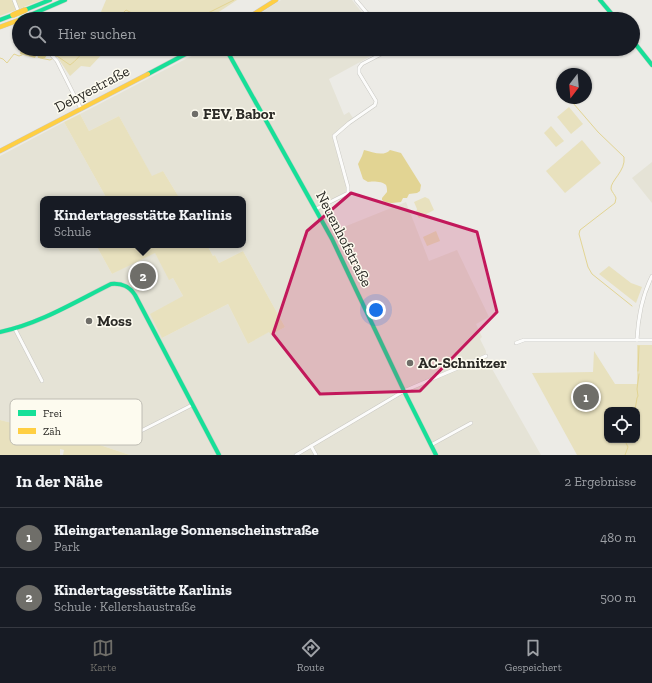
<!DOCTYPE html>
<html lang="de">
<meta charset="utf-8">
<style>
:root{--surface:#171b24;--page:#242831;--text:#f1f3f6;--muted:#9ea1a6;--line:#363941;--accent:#6f6e69}
body{margin:0;font-family:"Zilla Slab",serif;background:var(--page);color:var(--text)}
.controls{position:absolute;right:12px;bottom:12px;display:grid;overflow:hidden;border-radius:8px;box-shadow:0 1px 3px #0004}
.controls button{width:36px;height:36px;display:grid;place-items:center;padding:0;border:0;border-bottom:1px solid var(--line);background:var(--surface);color:var(--text);font:20px sans-serif}
.compass{position:absolute;left:556px;top:68px;width:36px;height:36px;border-radius:50%;background:var(--surface);box-shadow:0 1px 3px #0004;rotate:196deg}
.you{position:absolute;left:376px;top:310px;width:14px;height:14px;margin:-10px;border:3px solid #fff;border-radius:50%;background:#1a73e8;box-shadow:0 0 0 6px #1a73e833}
.badge{display:grid;place-items:center;width:26px;height:26px;border-radius:50%;background:var(--accent);color:#fff;font-size:13px;font-weight:700}
.pin{position:absolute;translate:-50% -50%;border:2px solid #fff;box-shadow:0 1px 4px #0006}
.popup{position:absolute;left:40px;top:196px;width:206px;height:52px;box-sizing:border-box;display:grid;place-content:center;border-radius:8px;background:var(--surface);filter:drop-shadow(0 1px 3px #0005);font-size:13px;white-space:nowrap;color:var(--muted)}
.popup b{font-size:15px;color:var(--text)}
.popup::after{content:'';position:absolute;left:50%;top:100%;margin-left:-8px;border:8px solid transparent;border-top-color:var(--surface)}
.list{margin:0;padding:0;list-style:none}
h2{display:flex;justify-content:space-between;align-items:center;height:52px;margin:0;padding:0 16px;font-size:17px}
h2 small{font-size:13px;font-weight:400;color:var(--muted)}
.list li{display:grid;grid-template-columns:26px 1fr auto;gap:12px;align-items:center;box-sizing:border-box;height:60px;padding:0 16px;border-top:1px solid var(--line)}
.list b{display:block;font-size:15px;white-space:nowrap}
.list p{margin:0;font-size:13px;white-space:nowrap;color:var(--muted)}
.list em{font-size:13px;font-style:normal;color:var(--muted)}
.icon{flex:none;width:22px;height:22px;fill:none;stroke:currentColor;stroke-width:2;stroke-linecap:round;stroke-linejoin:round}
.map{position:relative;flex:none;width:652px;height:455px;overflow:hidden}
.search{position:absolute;background:var(--surface);box-shadow:0 1px 3px #0004;left:12px;right:12px;top:12px;height:44px;display:flex;align-items:center;gap:10px;box-sizing:border-box;padding:0 14px;border-radius:22px;color:var(--muted);font-size:15px}
.sheet{height:172px;background:var(--surface)}
nav{display:flex;justify-content:space-around;align-items:center;box-sizing:border-box;height:56px;border-top:1px solid var(--line);background:var(--surface);font-size:11px;color:var(--muted)}
nav a{display:grid;justify-items:center;gap:2px}
nav .on{color:var(--accent)}
.map>svg:first-child{display:block}
.built{fill:#e5e3d6}
.green{fill:#e8e1be;fill-rule:evenodd}
.water{fill:#e2d493}
.lines{fill:none;stroke-linecap:round;stroke-linejoin:round}
.stream{stroke:#e2d493;stroke-width:1}
.street-casing{stroke:#c9c8c3;stroke-width:4}
.fast-casing{stroke:#c9c8c3;stroke-width:5}
.slow-casing{stroke:#c9c8c3;stroke-width:5}
.street{stroke:#fcfcfb;stroke-width:3}
.fast{stroke:#16e098;stroke-width:4}
.slow{stroke:#ffcf43;stroke-width:4}
.fast-bridge-casing{stroke:#c9c8c3;stroke-width:6;stroke-linecap:butt}
.slow-bridge-casing{stroke:#c9c8c3;stroke-width:6;stroke-linecap:butt}
.fast-bridge{stroke:#16e098;stroke-width:5.5}
.slow-bridge{stroke:#ffcf43;stroke-width:5.5}
.marked{fill:#c2185b;fill-opacity:0.2;stroke:#c2185b;stroke-width:3;stroke-linejoin:round}
.poi-dot{fill:#6f6e69;stroke:#fdfbef;stroke-width:1.5}
.labels{text-anchor:middle;dominant-baseline:central;stroke-width:3;stroke-linejoin:round;paint-order:stroke}
.street-label{font-size:15px;fill:#2b2a26;stroke:#fdfbef}
.poi-label{font-size:15px;font-weight:bold;fill:#2b2a26;stroke:#fdfbef;text-anchor:start}
.key{fill:#fdfbef;stroke:#bebcb3;stroke-width:1}
.key-label{font-size:11px;fill:#2b2a26}
</style>
<div class="map">
<svg width="652" height="455" viewBox="0 0 652 455">
<rect width="100%" height="100%" fill="#ecebe6"/>
<!-- built -->
<g class="built">
<polygon points="281,0 352,0 367,19 252,19"/>
<polygon points="205,49 379,49 371,56 329,79 344,115 349,112 353,118 332,136 349,195 321,208 334,231 406,202 429,261 457,250 489,317 476,324 482,337 480,339 486,351 487,360 541,455 130,455 97,444 0,420 0,156 64,122 107,199 43,199 43,245 96,245 112,274 155,252 169,279 173,278 183,296 162,338 228,304 248,344 270,331 271,335 285,327 243,251 219,263 215,255 213,256 207,245 243,245 243,199 180,199 163,171 152,177 119,116 89,131 80,114"/>
<polygon points="652,162 652,203 632,178"/>
</g>
<!-- green -->
<g class="green">
<polygon points="0,0 42,0 0,16"/>
<polygon points="106,0 237,0 208,19 98,19"/>
<polygon points="62,49 107,49 90,67 81,66 70,76 56,55 61,55"/>
<polygon points="569,107 583,124 571,134 557,117"/>
<polygon points="80,114 89,131 119,116 152,176 163,171 180,199 107,199 64,122"/>
<polygon points="551,126 564,141 556,147 544,133"/>
<polygon points="582,140 601,163 565,193 546,171"/>
<polygon points="425,197 429,199 434,210 419,218 416,213 417,209 414,202"/>
<polygon points="436,231 440,241 427,246 423,237"/>
<polygon points="96,245 207,245 213,256 215,255 219,263 243,251 285,327 271,335 269,332 248,344 228,304 162,338 150,314 183,296 173,278 169,280 155,253 112,274"/>
<polygon points="609,266 631,283 642,287 636,303 599,274"/>
<path d="M637,345H652V455H577L532,373L593,372L594,351L615,384H637ZM607,410H637V440H607Z"/>
<polygon points="0,420 97,444 130,455 63,455 64,450 60,449 60,455 0,455"/>
</g>
<!-- water -->
<g class="water">
<polygon points="21,49 40,49 47,55 45,58 38,58 37,54 35,58 20,54"/>
<path d="M364,150C372,152 384,157 390,150L401,153L421,185L420,191L417,193L409,194L407,198H403L401,202C395,203 387,204 382,200V198L387,192C387,190 387,187 386,185C383,181 371,181 368,182L363,179L358,164L362,156Z"/>
</g>
<g class="lines">
<!-- stream -->
<g class="stream">
<polyline points="117,19 126,10 143,19"/>
<polyline points="196,19 234,0"/>
<polyline points="0,58 3,59 7,63 14,54 19,56 22,55"/>
<path d="M40,58L50,60L57,56L70,65C76,61 80,55 86,49"/>
<path d="M573,103L598,132L624,157C626,171 610,181 611,189C612,192 615,195 616,198L615,203L580,230L579,234L588,267L592,274L632,306"/>
<polyline points="638,371 639,346"/>
<polyline points="635,410 637,398 638,396 637,389 639,374"/>
<polyline points="637,413 637,419"/>
<polyline points="625,455 628,447 626,443 631,440"/>
</g>
<defs>
<g id="street">
<polyline points="14,0 19,13"/>
<polyline points="356,0 372,19"/>
<polyline points="46,49 57,61 81,109"/>
<polyline points="316,209 348,193 348,187 334,136 349,123 375,105 376,101 359,73 359,68 362,64 391,49"/>
<polyline points="15,329 42,381"/>
<path d="M637,340C638,318 642,296 652,276"/>
<polyline points="516,343 524,340 652,340"/>
<polyline points="133,435 192,405"/>
<polyline points="431,445 471,423"/>
<polyline points="311,446 316,455"/>
<polyline points="296,455 404,391 486,356"/>
</g>
<g id="fast">
<polyline points="600,0 616,19"/>
<polyline points="25,10 50,0"/>
<polyline points="28,16 65,0"/>
<polyline points="0,20 13,15"/>
<polyline points="633,41 652,65"/>
<polyline points="226,49 332,239 404,391 436,455"/>
<polyline points="148,74 195,49"/>
<path d="M0,332C39,324 75,302 111,284C122,283 129,286 135,295L219,455"/>
</g>
<g id="slow">
<polyline points="246,19 276,0"/>
<polyline points="0,27 19,20"/>
<polyline points="0,151 148,74"/>
</g>
</defs>
<!-- street casing -->
<use href="#street" class="street-casing"/>
<!-- fast casing -->
<use href="#fast" class="fast-casing"/>
<!-- slow casing -->
<use href="#slow" class="slow-casing"/>
<!-- street -->
<use href="#street" class="street"/>
<!-- fast -->
<use href="#fast" class="fast"/>
<!-- slow -->
<use href="#slow" class="slow"/>
<defs>
<polyline id="fast-bridge" points="21,19 28,16"/>
<polyline id="slow-bridge" points="13,15 25,10"/>
</defs>
<!-- fast-bridge casing -->
<use href="#fast-bridge" class="fast-bridge-casing"/>
<!-- slow-bridge casing -->
<use href="#slow-bridge" class="slow-bridge-casing"/>
<!-- fast-bridge -->
<use href="#fast-bridge" class="fast-bridge"/>
<!-- slow-bridge -->
<use href="#slow-bridge" class="slow-bridge"/>
</g>
<!-- marked area -->
<path class="marked" d="M351,193L477,232L497,312L420,391L320,394L273,334L307,231Z"/>
<!-- markers -->
<g class="poi-dot">
<circle cx="195" cy="114" r="4"/>
<circle cx="89" cy="321" r="4"/>
<circle cx="410" cy="363" r="4"/>
</g>
<g class="labels">
<!-- street labels -->
<g class="street-label">
<text transform="translate(92 89) rotate(-28)">Debyestraße</text>
<text transform="translate(344 239) rotate(63)">Neuenhofstraße</text>
</g>
<!-- poi labels -->
<g class="poi-label">
<text x="203" y="114">FEV, Babor</text>
<text x="97" y="321">Moss</text>
<text x="418" y="363">AC-Schnitzer</text>
</g>
</g>
<!-- legend -->
<rect x="10" y="399" width="132" height="46" rx="6" class="key"/>
<rect x="18" y="410" width="18" height="6" fill="#16e098"/>
<rect x="18" y="428" width="18" height="6" fill="#ffcf43"/>
<g class="key-label">
<text x="43" y="417">Frei</text>
<text x="43" y="435">Zäh</text>
</g>
</svg>
<div class="controls">
<button><svg class="icon" aria-label="locate" viewBox="0 0 24 24"><circle cx="12" cy="12" r="6"/><path d="M12 2v4M12 18v4M2 12h4M18 12h4"/></svg></button>
</div>
<svg class="compass" viewBox="-18 -18 36 36"><path d="M0-13l5 13h-10z" fill="#e53935"/><path d="M0 13l5-13h-10z" fill="#9ea1a6"/></svg>
<div class="you"></div>
<div class="pin badge" style="left:586px;top:397px">1</div>
<div class="pin badge" style="left:143px;top:276px">2</div>
<div class="popup"><b>Kindertagesstätte Karlinis</b>Schule</div>
<div class="search"><svg class="icon" aria-label="search" viewBox="0 0 24 24"><circle cx="10" cy="10" r="6"/><path d="M15 15l6 6"/></svg>Hier suchen</div>
</div>
<section class="sheet">
<h2>In der Nähe<small>2 Ergebnisse</small></h2>
<ul class="list">
<li><span class="badge">1</span><div><b>Kleingartenanlage Sonnenscheinstraße</b><p>Park</p></div><em>480 m</em></li>
<li><span class="badge">2</span><div><b>Kindertagesstätte Karlinis</b><p>Schule · Kellershaustraße</p></div><em>500 m</em></li>
</ul>
</section>
<nav>
<a class="on"><svg class="icon" aria-label="map" viewBox="0 0 24 24"><path d="M3 6l6-2 6 2 6-2v14l-6 2-6-2-6 2zM9 4v14M15 6v14"/></svg>Karte</a>
<a><svg class="icon" aria-label="directions" viewBox="0 0 24 24"><path d="M12 3l9 9-9 9-9-9zM9 14v-3h6M13 9l2 2-2 2"/></svg>Route</a>
<a><svg class="icon" aria-label="saved" viewBox="0 0 24 24"><path d="M7 4h10v16l-5-4-5 4z"/></svg>Gespeichert</a>
</nav>
